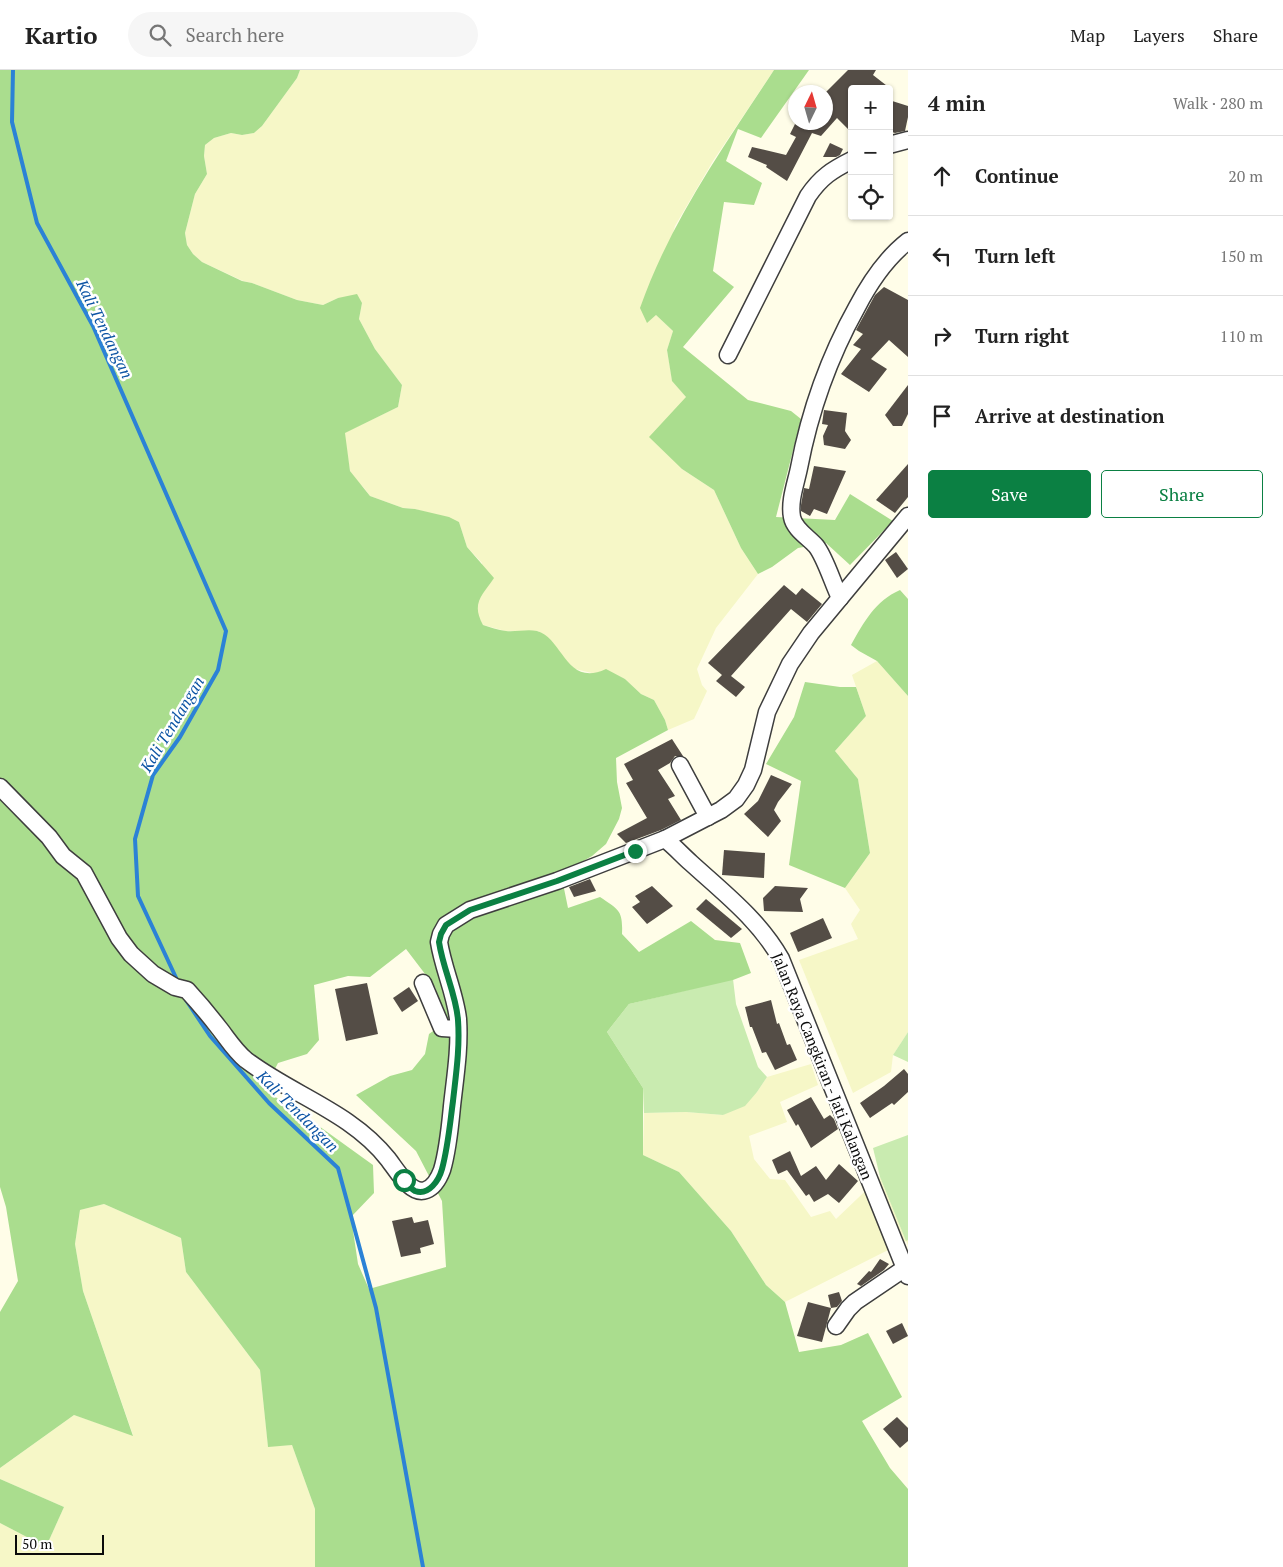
<!DOCTYPE html>
<meta charset="utf-8">
<style>
:root{--surface:#fff;--page:#f6f6f6;--text:#222;--muted:#767676;--line:#e0e0e0;--accent:#0b8043}
body{margin:0;font-family:"PT Serif",serif;background:var(--page);color:var(--text)}
.controls{position:absolute;right:15px;top:15px;display:grid;overflow:hidden;border-radius:5px;box-shadow:0 1px 4px #0004}
.controls button{width:45px;height:45px;display:grid;place-items:center;padding:0;border:0;border-bottom:1px solid var(--line);background:var(--surface);color:var(--text);font:25px sans-serif}
.compass{position:absolute;left:788px;top:15px;width:45px;height:45px;border-radius:50%;background:var(--surface);box-shadow:0 1px 4px #0004;rotate:5deg}
.scale{position:absolute;left:15px;bottom:12px;width:89px;box-sizing:border-box;padding-left:5px;border:2px solid #0b0b0b;border-top:0;font-size:14px;line-height:18px;white-space:nowrap;color:#0b0b0b;-webkit-text-stroke:4px #fff;paint-order:stroke}
.stop{position:absolute;width:15px;height:15px;margin:-11px;border:4px solid #0b8043;border-radius:50%;background:#fff}
.stop.end{background:#0b8043;border-color:#fff;box-shadow:0 1px 5px #0008}
.list{margin:0;padding:0;list-style:none}
h2{display:flex;justify-content:space-between;align-items:center;height:65px;margin:0;padding:0 20px;font-size:21px}
h2 small{font-size:16px;font-weight:400;color:var(--muted)}
.list li{display:grid;grid-template-columns:32px 1fr auto;gap:15px;align-items:center;box-sizing:border-box;height:80px;padding:0 20px;border-top:1px solid var(--line)}
.list b{display:block;font-size:19px;white-space:nowrap}
.list em{font-size:16px;font-style:normal;color:var(--muted)}
.actions{display:flex;gap:10px;padding:15px 20px}
.actions a{flex:1;padding:11px 0;border:1px solid var(--accent);border-radius:5px;text-align:center;font-size:18px;color:var(--accent)}
.actions .main{background:var(--accent);color:#fff}
.icon{flex:none;width:28px;height:28px;fill:none;stroke:currentColor;stroke-width:2;stroke-linecap:round;stroke-linejoin:round}
.map{position:relative;flex:none;width:908px;height:1497px;overflow:hidden}
header{display:flex;align-items:center;gap:30px;box-sizing:border-box;height:70px;padding:0 25px;background:var(--surface);border-bottom:1px solid var(--line)}
header strong{font-size:24px}
nav{display:flex;gap:28px;margin-inline-start:auto;font-size:18px}
.search{width:350px;height:45px;background:var(--page);display:flex;align-items:center;gap:12px;box-sizing:border-box;padding:0 18px;border-radius:28px;color:var(--muted);font-size:19px}
main{display:flex}
aside{flex:1;background:var(--surface)}
.map>svg:first-child{display:block}
.farmland{fill:#f6f7c7}
.green{fill:#c9ebb0}
.forest{fill:#aadd8e;fill-rule:evenodd}
.lines{fill:none;stroke-linecap:round;stroke-linejoin:round}
.stream{stroke:#2b82d6;stroke-width:4}
.building{fill:#544d46}
.minor-casing{stroke:#3e3e3e;stroke-width:19}
.minor{stroke:#fff;stroke-width:16}
.route{stroke:#0b8043;stroke-width:6}
.labels{text-anchor:middle;dominant-baseline:central;stroke-width:5;stroke-linejoin:round;paint-order:stroke}
.street-label{font-size:15px;fill:#0b0b0b;stroke:#fff}
.water-label{font-size:16px;font-style:italic;fill:#0d54a4;stroke:#fff}
</style>
<header>
<strong>Kartio</strong>
<div class="search"><svg class="icon" aria-label="search" viewBox="0 0 24 24"><circle cx="10" cy="10" r="6"/><path d="M15 15l6 6"/></svg>Search here</div>
<nav><a>Map</a><a>Layers</a><a>Share</a></nav>
</header>
<main>
<div class="map">
<svg width="908" height="1497" viewBox="0 0 908 1497">
<rect width="100%" height="100%" fill="#fffde8"/>
<!-- farmland -->
<g class="farmland">
<polygon points="300,0 774,0 713,91 675,156 648,252 656,245 673,261 667,280 672,310 686,327 682,399 714,420 741,478 758,504 716,558 697,599 702,615 707,621 694,649 668,660 665,650 654,630 641,624 625,609 606,600 596,604 575,599 566,591 555,576 538,561 505,561 483,555 477,545 477,535 482,493 467,477 459,452 415,439 403,438 370,426 364,418 356,410 350,401 344,363 398,337 402,315 375,279 359,249 362,233 338,228 323,235 297,230 252,213 243,211 202,192 193,184 187,175 185,163 195,124 207,104 204,86 205,75 214,68 231,63 242,65 254,63 262,56 297,8"/>
<polygon points="877,591 908,626 908,962 893,985 891,1002 853,1023 799,890 858,869 851,854 860,840 845,818 870,783 858,709 835,681 866,646 852,605"/>
<polygon points="811,994 818,1015 780,1032 787,1052 749,1066 754,1089 770,1109 785,1110 811,1147 830,1141 836,1149 880,1107 906,1170 908,1170 908,1175 906,1171 785,1232 766,1215 731,1161 679,1102 643,1085 644,1043 686,1042 723,1045 757,1022 767,1007"/>
<polygon points="104,1134 181,1168 186,1202 260,1300 268,1376 292,1375 315,1439 315,1497 0,1497 0,1453 46,1477 64,1437 0,1409 0,1398 74,1345 133,1365 83,1221 75,1174 80,1140"/>
</g>
<!-- green -->
<g class="green">
<polygon points="733,909 736,934 758,997 767,1007 757,1022 745,1036 723,1045 686,1042 644,1043 643,1018 607,962 629,934"/>
<polygon points="908,962 908,992 893,985"/>
<polygon points="908,1065 908,1170 906,1171 880,1107 873,1078"/>
</g>
<!-- forest -->
<g class="forest">
<path d="M0,0H300L297,8L262,56L254,63L242,65L231,63L214,68L205,75L204,86L207,104L195,124L185,163L187,175L193,184L202,192L242,211L252,213L297,230L323,235L338,228L357,224L362,233L359,249L375,279L402,315L398,337L345,363L350,401L370,426L403,438L415,439L449,447L459,452L467,477L494,508C482,526 471,533 483,555C490,557 498,560 506,561C516,562 527,559 537,561C563,568 566,618 606,599L625,609L641,624L654,630L665,650L668,660L616,688L617,712L622,738L619,749L606,774L592,786L561,804L568,838L600,827C619,840 623,840 622,864L639,882L691,851L715,870L740,873L751,903L733,910L629,934L607,962L643,1018V1085L679,1102L731,1161L766,1215L785,1232L799,1282L841,1275L868,1263L902,1327L862,1351L890,1398L908,1419V1497H315V1439L292,1375L268,1377L260,1300L186,1202L181,1168L104,1134L80,1140L75,1174L83,1221L133,1366L74,1345L0,1398V1242L18,1211L6,1137L0,1117ZM406,879L435,917L443,940L440,956L429,964L425,984L412,1000L390,1006L356,1025L416,1081L442,1131L446,1197L369,1219L358,1194L351,1147L374,1123L373,1095L298,1041L264,1020L278,993L307,984L319,970L314,915L348,906L370,907Z"/>
<path d="M774,0H809L761,68L738,59L726,91L762,113L754,135L724,132L713,201L734,217L683,277L748,330L791,341L801,349L776,447L835,450L850,424L893,451L850,495L826,473L798,478L772,497L758,504L741,478L714,420L682,399L649,367L686,327L672,311L667,280L673,261L656,245L647,253L640,238C671,150 723,78 774,0Z"/>
<path d="M900,520L908,529V626L877,591L859,581L851,575C864,552 875,531 900,520Z"/>
<polygon points="805,612 840,617 856,617 866,646 835,681 858,709 870,783 845,818 789,795 801,711 766,694 794,647"/>
<polygon points="0,1409 64,1437 46,1477 0,1453"/>
</g>
<g class="lines">
<!-- stream -->
<g class="stream">
<polyline points="13,0 12,52 37,153 93,256 226,561 218,600 180,667 153,705 135,769 138,826 178,912"/>
<polyline points="186,930 210,966 269,1033 338,1098 376,1238 423,1497"/>
</g>
</g>
<!-- building -->
<g class="building">
<polygon points="848,0 876,0 873,5 891,19 852,19 852,63 837,48 821,66 812,63 787,111 766,97 767,95 748,87 752,77 786,85 796,67 790,64 795,54 800,56 802,52 826,52 826,22"/>
<polygon points="889,30 908,36 908,47 905,61 895,63 889,61"/>
<polygon points="830,73 843,79 840,85 836,87 823,87"/>
<polygon points="884,217 908,230 908,287 889,270 871,289 887,299 869,322 841,304 861,279 853,275 863,264 856,260 875,225"/>
<polygon points="908,315 908,344 902,356 893,356 885,345"/>
<polygon points="824,340 847,343 845,361 851,370 845,379 824,375 823,366 828,355 822,354"/>
<polygon points="908,394 908,427 895,443 876,430"/>
<polygon points="814,396 846,401 827,444 814,439 810,446 801,441 801,435 804,418 809,419"/>
<polygon points="896,482 908,499 897,508 885,490"/>
<polygon points="784,515 796,525 802,518 822,534 807,552 791,539 731,606 745,617 736,627 716,611 722,605 708,593"/>
<polygon points="672,669 683,686 675,686 670,693 658,700 675,726 668,729 681,750 661,760 626,773 617,764 647,748 626,713 633,710 624,694"/>
<polygon points="771,705 792,714 778,732 774,740 781,751 768,767 744,744 758,731"/>
<polygon points="724,780 765,783 764,808 722,805"/>
<polygon points="590,809 596,821 574,827 569,817"/>
<polygon points="652,816 673,836 647,854 632,837 640,832 635,826"/>
<polygon points="775,816 808,818 800,829 803,842 764,841 763,828"/>
<polygon points="706,829 742,859 731,868 696,839"/>
<polygon points="823,848 832,868 798,882 790,863"/>
<polygon points="367,913 378,964 346,971 335,919"/>
<polygon points="409,917 418,931 402,942 393,928"/>
<polygon points="771,930 777,954 779,953 787,975 790,974 797,990 775,1000 766,982 762,983 752,957 750,957 745,937"/>
<polygon points="904,999 908,1004 908,1022 894,1035 892,1033 870,1048 860,1033 884,1016"/>
<polygon points="811,1027 824,1049 830,1045 834,1049 838,1059 811,1078 798,1054 796,1056 787,1040"/>
<polygon points="790,1081 801,1106 816,1096 826,1110 839,1094 858,1111 839,1133 828,1124 814,1132 809,1124 806,1126 787,1100 778,1104 772,1090"/>
<polygon points="412,1147 414,1153 428,1150 434,1174 420,1178 421,1183 401,1187 392,1151"/>
<polygon points="880,1189 889,1194 884,1200 861,1216 857,1214 869,1201 871,1202"/>
<polygon points="839,1222 842,1231 837,1237 831,1238 828,1225"/>
<polygon points="808,1232 831,1238 822,1272 797,1266"/>
<polygon points="902,1253 908,1266 893,1274 886,1261"/>
<polygon points="897,1347 908,1358 908,1371 900,1378 883,1359"/>
</g>
<g class="lines">
<defs>
<g id="minor">
<polyline points="889,75 908,70"/>
<path d="M728,285L808,126C821,107 832,100 852,90"/>
<path d="M840,528C833,514 825,487 816,476C808,467 794,459 792,447C789,431 796,413 799,398C810,340 828,289 857,237C870,212 885,189 908,171"/>
<polyline points="680,695 708,747"/>
<path d="M0,717L49,767L63,786L84,803L119,868L131,884L153,904L175,917L187,920C198,932 209,945 219,958C227,968 235,981 246,990C292,1025 351,1042 388,1089C396,1099 411,1126 426,1120C434,1117 439,1108 442,1100C448,1080 450,1057 452,1036C455,1008 460,979 458,949C455,923 443,898 439,872L441,864L446,855L470,840L557,811L665,769L721,740L736,729L746,715L753,700L767,642L790,594L811,563L908,446"/>
<path d="M665,769C675,777 682,785 691,793C724,823 759,850 781,889L908,1206"/>
<polyline points="423,913 442,958 458,959"/>
<polyline points="836,1256 848,1239 855,1232 905,1198"/>
</g>
</defs>
<!-- minor casing -->
<use href="#minor" class="minor-casing"/>
<!-- minor -->
<use href="#minor" class="minor"/>
</g>
<g class="lines">
<!-- route -->
<path class="route" d="M404,1110C407,1114 411,1119 415,1121C429,1126 439,1110 442,1099C448,1077 450,1053 453,1031C456,1004 460,978 458,950C456,924 443,899 439,872L441,864L446,855L470,840L557,811L635,781"/>
</g>
<g class="labels">
<!-- street labels -->
<g class="street-label">
<text transform="translate(823 996) rotate(68)">Jalan Raya Cangkiran - Jati Kalangan</text>
</g>
<!-- water labels -->
<g class="water-label">
<text transform="translate(105 259) rotate(64)">Kali Tendangan</text>
<text transform="translate(172 654) rotate(-59)">Kali Tendangan</text>
<text transform="translate(298 1041) rotate(45)">Kali Tendangan</text>
</g>
</g>
</svg>
<div class="controls">
<button>+</button>
<button>−</button>
<button><svg class="icon" aria-label="locate" viewBox="0 0 24 24"><circle cx="12" cy="12" r="6"/><path d="M12 2v4M12 18v4M2 12h4M18 12h4"/></svg></button>
</div>
<svg class="compass" viewBox="-18 -18 36 36"><path d="M0-13l5 13h-10z" fill="#e53935"/><path d="M0 13l5-13h-10z" fill="#767676"/></svg>
<div class="scale">50 m</div>
<div class="stop" style="left:404px;top:1110px"></div>
<div class="stop end" style="left:635px;top:781px"></div>
</div>
<aside>
<h2>4 min<small>Walk · 280 m</small></h2>
<ul class="list">
<li><svg class="icon" aria-label="ahead" viewBox="0 0 24 24"><path d="M12 20V5M6 11l6-6 6 6"/></svg><div><b>Continue</b></div><em>20 m</em></li>
<li><svg class="icon" aria-label="left" viewBox="0 0 24 24"><path d="M17 20v-9H6M10 6l-5 5 5 5"/></svg><div><b>Turn left</b></div><em>150 m</em></li>
<li><svg class="icon" aria-label="right" viewBox="0 0 24 24"><path d="M7 20v-9h11M14 6l5 5-5 5"/></svg><div><b>Turn right</b></div><em>110 m</em></li>
<li><svg class="icon" aria-label="arrive" viewBox="0 0 24 24"><path d="M6 21V4h12l-3 4 3 4H6"/></svg><div><b>Arrive at destination</b></div></li>
</ul>
<div class="actions"><a class="main">Save</a><a>Share</a></div>
</aside>
</main>
